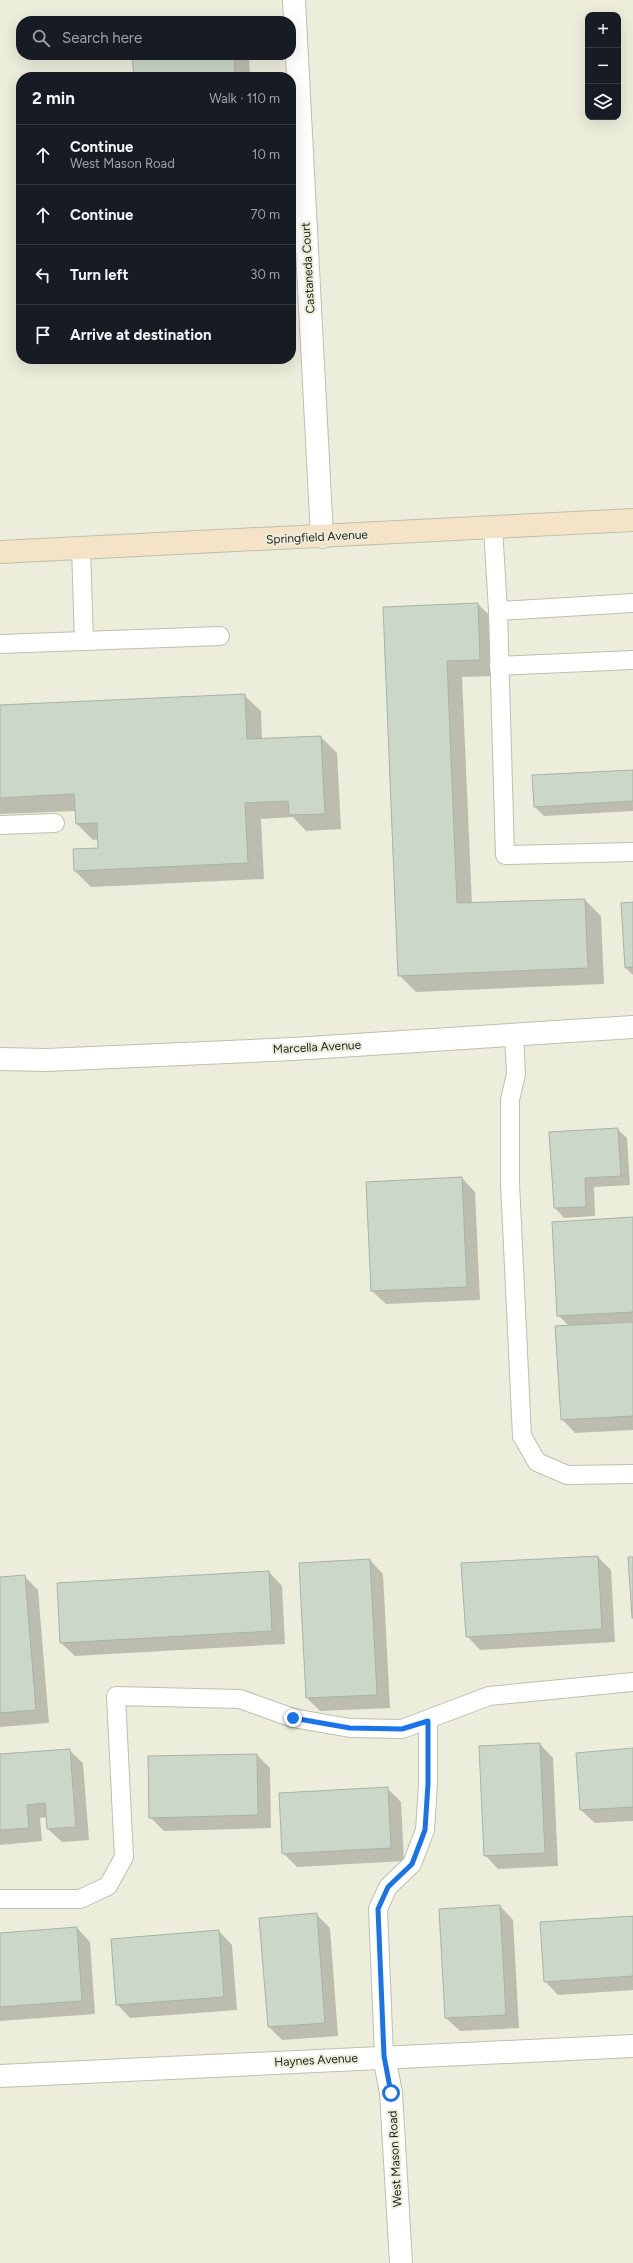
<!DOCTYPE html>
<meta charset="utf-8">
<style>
:root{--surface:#171b24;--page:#20242c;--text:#f1f3f6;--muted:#9ea1a6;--line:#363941}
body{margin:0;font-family:Figtree,sans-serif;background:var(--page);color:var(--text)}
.controls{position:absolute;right:12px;top:12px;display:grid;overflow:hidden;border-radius:8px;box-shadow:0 4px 16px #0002}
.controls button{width:36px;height:36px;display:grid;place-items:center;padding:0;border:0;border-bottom:1px solid var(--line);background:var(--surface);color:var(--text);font:20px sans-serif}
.stop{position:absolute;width:12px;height:12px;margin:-9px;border:3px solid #1a73e8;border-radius:50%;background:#fff}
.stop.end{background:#1a73e8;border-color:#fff;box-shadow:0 1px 4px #0008}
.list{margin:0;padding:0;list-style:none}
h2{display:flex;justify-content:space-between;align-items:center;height:52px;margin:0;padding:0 16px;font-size:17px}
h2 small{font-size:13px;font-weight:400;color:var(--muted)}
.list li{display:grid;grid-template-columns:26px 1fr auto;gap:12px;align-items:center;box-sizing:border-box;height:60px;padding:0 16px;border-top:1px solid var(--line)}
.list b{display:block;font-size:15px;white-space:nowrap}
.list p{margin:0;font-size:13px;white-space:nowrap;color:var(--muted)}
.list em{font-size:13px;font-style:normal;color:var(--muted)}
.icon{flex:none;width:22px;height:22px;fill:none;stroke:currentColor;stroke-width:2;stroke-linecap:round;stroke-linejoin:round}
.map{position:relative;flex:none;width:633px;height:2263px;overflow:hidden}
.search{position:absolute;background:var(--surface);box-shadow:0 4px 16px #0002;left:16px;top:16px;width:280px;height:44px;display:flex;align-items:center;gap:10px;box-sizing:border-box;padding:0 14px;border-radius:16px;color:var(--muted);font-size:15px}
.panel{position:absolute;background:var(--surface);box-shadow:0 4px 16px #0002;left:16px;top:72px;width:280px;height:292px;border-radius:16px}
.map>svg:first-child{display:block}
.shadow{fill:#0003}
.building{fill:#cbd8c9;stroke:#a7b3a5}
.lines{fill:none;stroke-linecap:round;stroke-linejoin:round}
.lane-casing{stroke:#bebfad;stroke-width:20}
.street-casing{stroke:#bebfad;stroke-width:24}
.secondary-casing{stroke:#bebfad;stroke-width:24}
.lane{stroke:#fff;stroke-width:18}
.street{stroke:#fff;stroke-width:22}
.secondary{stroke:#f5e3c7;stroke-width:22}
.route{stroke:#1a73e8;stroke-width:5}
.labels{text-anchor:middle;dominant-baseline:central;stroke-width:4;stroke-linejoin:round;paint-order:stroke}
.street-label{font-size:12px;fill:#1f1f18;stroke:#ededdb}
</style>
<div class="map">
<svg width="633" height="2263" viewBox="0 0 633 2263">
<rect width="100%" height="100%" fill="#ededdb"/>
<!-- shadow -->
<g class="shadow">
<polygon points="133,55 249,55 250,77 135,77"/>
<polygon points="478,604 494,620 496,676 462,677 472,904 585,900 601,916 604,984 416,992 399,975 384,608"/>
<polygon points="244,695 261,711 262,739 321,737 337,753 341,829 306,831 293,817 261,819 264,879 91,887 75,871 74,850 99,849 99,839 93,840 77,824 76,811 0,814 0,706"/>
<polygon points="633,771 633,811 544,816 535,807"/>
<polygon points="633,903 633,975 626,968"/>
<polygon points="617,1129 627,1138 630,1185 594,1187 595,1216 564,1218 555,1208 550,1133"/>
<polygon points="462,1178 475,1192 480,1300 386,1304 372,1291"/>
<polygon points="633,1218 633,1430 575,1433 562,1419 569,1326 558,1315"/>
<polygon points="598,1557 611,1570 615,1642 480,1650 467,1636"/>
<polygon points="370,1560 383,1574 390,1708 320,1711 307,1698 300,1563"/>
<polygon points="269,1572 282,1586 285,1644 75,1656 61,1643"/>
<polygon points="24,1576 38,1590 49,1723 0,1727 0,1578"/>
<polygon points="540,1744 553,1758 558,1866 498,1869 485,1855"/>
<polygon points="633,1749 633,1821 595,1823 581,1810 577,1754"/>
<polygon points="69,1750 83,1763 89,1840 62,1842 48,1829 47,1817 40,1818 42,1841 0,1845 0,1755"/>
<polygon points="257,1755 270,1768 271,1828 164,1831 150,1817"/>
<polygon points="387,1788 401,1802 404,1861 297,1867 283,1853"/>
<polygon points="500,1906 513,1920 519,2028 460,2031 446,2018"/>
<polygon points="316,1914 330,1928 338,2036 282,2040 269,2027"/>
<polygon points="633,1917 633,1990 558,1995 545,1981"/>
<polygon points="77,1928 90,1942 95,2014 0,2021 0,1934"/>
<polygon points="219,1931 232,1945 237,2010 130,2018 117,2004"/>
</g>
<!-- building -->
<g class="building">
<polygon points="132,55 234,55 235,77 134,77"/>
<polygon points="478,603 480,660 447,661 457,903 585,899 588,968 398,976 383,607"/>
<polygon points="245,694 247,739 321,736 325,814 289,815 288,801 245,803 248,863 74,871 73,849 98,848 97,823 76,824 74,794 0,798 0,705"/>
<polygon points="633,770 633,801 534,807 532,775"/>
<polygon points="633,902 633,967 625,968 621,903"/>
<polygon points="618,1128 621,1176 585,1178 586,1207 554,1208 549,1132"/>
<polygon points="462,1177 467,1287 371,1291 366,1182"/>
<polygon points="633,1217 633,1312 557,1316 552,1222"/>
<polygon points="633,1322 633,1416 561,1420 555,1326"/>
<polygon points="598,1556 602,1629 466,1637 461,1563"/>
<polygon points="628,1557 633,1557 633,1618 632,1618"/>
<polygon points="370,1559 377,1695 306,1698 299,1563"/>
<polygon points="269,1571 272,1631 60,1643 57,1583"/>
<polygon points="25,1575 36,1710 0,1713 0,1577"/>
<polygon points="540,1743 545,1853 484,1856 479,1746"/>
<polygon points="633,1748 633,1807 580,1810 576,1753"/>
<polygon points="70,1749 76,1827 47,1829 45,1803 27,1805 29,1828 0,1830 0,1754"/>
<polygon points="257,1754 258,1815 149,1818 148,1756"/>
<polygon points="388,1787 391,1848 282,1854 279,1793"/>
<polygon points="500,1905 506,2015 445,2018 439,1909"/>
<polygon points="317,1913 325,2023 268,2027 259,1918"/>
<polygon points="633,1916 633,1976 544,1982 540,1922"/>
<polygon points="77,1927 82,2001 0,2007 0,1933"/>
<polygon points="219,1930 224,1997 116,2005 111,1939"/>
</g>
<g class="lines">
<defs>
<g id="lane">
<polyline points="493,527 498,611 505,855 633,852"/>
<polyline points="81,548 84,641"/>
<polyline points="498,611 633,603"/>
<polyline points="0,644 220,636"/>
<polyline points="499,666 633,660"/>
<polyline points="0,825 55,823"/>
<polyline points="514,1034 516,1074 510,1100 510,1183 522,1436 537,1462 567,1475 633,1474"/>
<polyline points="0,1899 80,1899 108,1886 124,1857 116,1696 240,1699 293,1718 350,1728 402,1729 489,1696 633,1682"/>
<polyline points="384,2056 378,1909 388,1887 412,1864 425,1830 428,1784 428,1721"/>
</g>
<g id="street">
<polyline points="294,0 322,537"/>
<polyline points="0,1059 46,1060 293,1049 633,1027"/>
<polyline points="384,2056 391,2093 401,2263"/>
<polyline points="0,2076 633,2046"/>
</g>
<polyline id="secondary" points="0,552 633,520"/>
</defs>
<!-- lane casing -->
<use href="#lane" class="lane-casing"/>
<!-- street casing -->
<use href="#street" class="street-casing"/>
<!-- secondary casing -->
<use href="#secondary" class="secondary-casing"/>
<!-- lane -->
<use href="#lane" class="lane"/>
<!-- street -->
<use href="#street" class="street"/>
<!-- secondary -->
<use href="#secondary" class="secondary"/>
</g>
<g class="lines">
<!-- route -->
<polyline class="route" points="293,1718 350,1728 402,1729 428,1721 428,1784 425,1830 412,1864 388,1887 378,1909 384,2056 391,2093"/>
</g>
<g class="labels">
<!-- street labels -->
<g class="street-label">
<text transform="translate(308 268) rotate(-93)">Castaneda Court</text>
<text transform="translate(317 537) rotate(-3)">Springfield Avenue</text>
<text transform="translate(317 1047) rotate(-3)">Marcella Avenue</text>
<text transform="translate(316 2060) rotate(-3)">Haynes Avenue</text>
<text transform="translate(395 2159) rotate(-93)">West Mason Road</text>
</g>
</g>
</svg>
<div class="controls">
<button>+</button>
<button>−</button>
<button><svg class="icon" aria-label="layers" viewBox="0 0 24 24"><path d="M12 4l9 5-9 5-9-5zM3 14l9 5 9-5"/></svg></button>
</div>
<div class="stop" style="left:391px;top:2093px"></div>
<div class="stop end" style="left:293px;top:1718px"></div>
<div class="search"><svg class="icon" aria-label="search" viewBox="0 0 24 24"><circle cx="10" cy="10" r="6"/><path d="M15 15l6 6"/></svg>Search here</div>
<section class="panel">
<h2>2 min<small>Walk · 110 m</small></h2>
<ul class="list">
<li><svg class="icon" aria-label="ahead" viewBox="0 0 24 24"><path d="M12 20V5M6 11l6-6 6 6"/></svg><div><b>Continue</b><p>West Mason Road</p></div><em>10 m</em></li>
<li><svg class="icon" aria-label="ahead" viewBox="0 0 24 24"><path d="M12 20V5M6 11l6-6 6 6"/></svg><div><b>Continue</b></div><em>70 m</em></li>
<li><svg class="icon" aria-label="left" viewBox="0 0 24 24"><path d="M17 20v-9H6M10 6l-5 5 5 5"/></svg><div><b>Turn left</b></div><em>30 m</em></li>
<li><svg class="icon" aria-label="arrive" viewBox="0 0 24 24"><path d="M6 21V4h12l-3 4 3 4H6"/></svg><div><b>Arrive at destination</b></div></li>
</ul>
</section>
</div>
